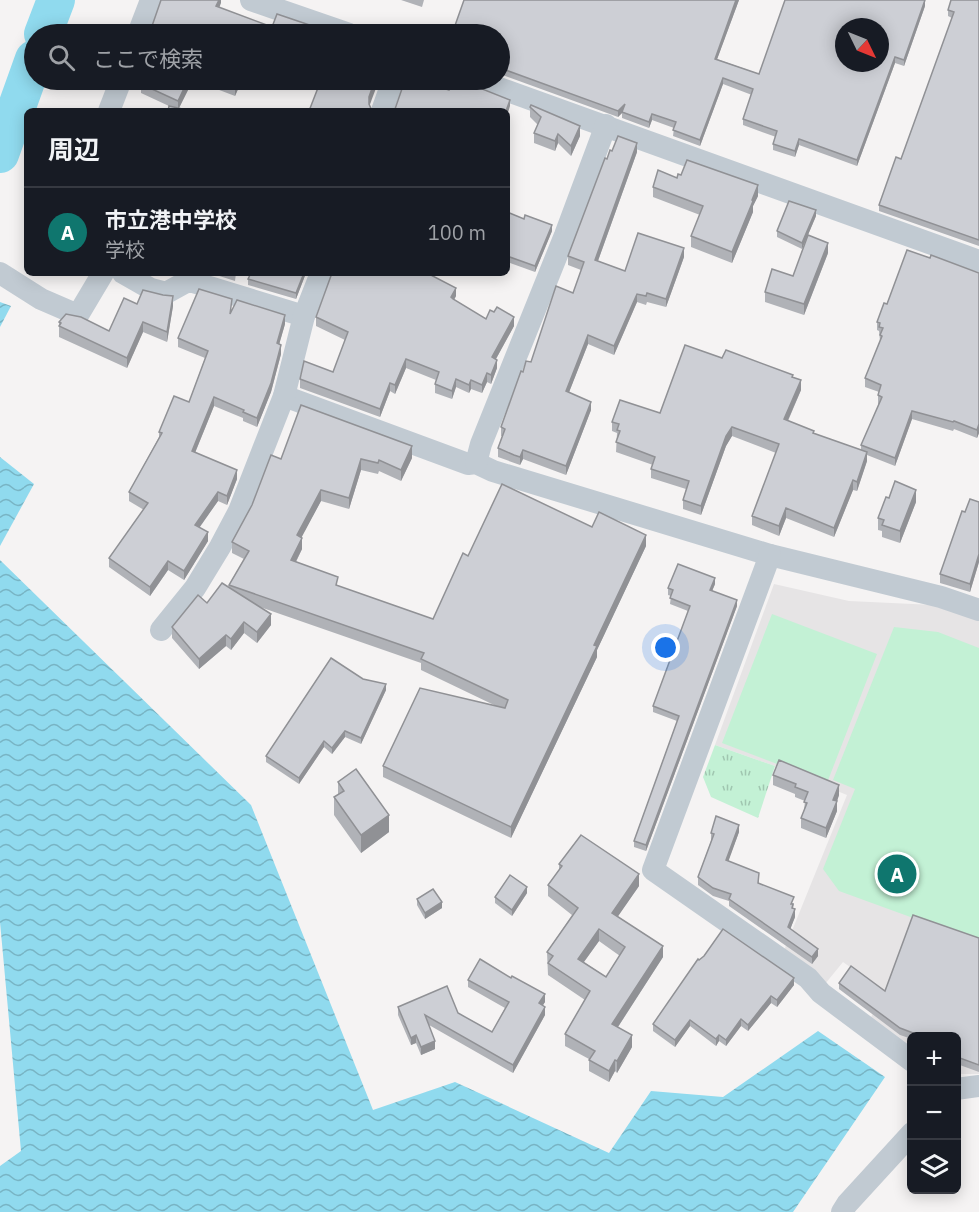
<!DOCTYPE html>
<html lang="ja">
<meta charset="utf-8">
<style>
:root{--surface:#171b24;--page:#242831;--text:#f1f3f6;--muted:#9ea1a6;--line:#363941;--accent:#0f766e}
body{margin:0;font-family:"IBM Plex Sans","Noto Sans JP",sans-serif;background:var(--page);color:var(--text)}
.controls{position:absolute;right:18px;bottom:18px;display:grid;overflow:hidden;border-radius:9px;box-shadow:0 3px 15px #0003}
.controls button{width:54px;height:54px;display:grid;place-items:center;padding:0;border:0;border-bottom:2px solid var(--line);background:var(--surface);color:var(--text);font:30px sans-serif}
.compass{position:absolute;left:835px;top:18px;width:54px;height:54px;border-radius:50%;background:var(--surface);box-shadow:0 3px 15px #0003;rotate:133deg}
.you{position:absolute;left:666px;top:648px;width:21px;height:21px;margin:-15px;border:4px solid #fff;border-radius:50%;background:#1a73e8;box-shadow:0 0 0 9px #1a73e833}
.badge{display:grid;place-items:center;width:39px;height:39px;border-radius:50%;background:var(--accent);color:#fff;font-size:20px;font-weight:700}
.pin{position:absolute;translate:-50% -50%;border:3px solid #fff;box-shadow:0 2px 6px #0006}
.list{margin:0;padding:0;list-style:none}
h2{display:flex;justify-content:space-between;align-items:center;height:78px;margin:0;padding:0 24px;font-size:26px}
h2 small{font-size:20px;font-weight:400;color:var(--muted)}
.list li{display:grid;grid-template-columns:39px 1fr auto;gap:18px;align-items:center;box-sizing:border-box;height:90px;padding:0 24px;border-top:2px solid var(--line)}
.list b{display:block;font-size:22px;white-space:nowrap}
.list p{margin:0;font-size:20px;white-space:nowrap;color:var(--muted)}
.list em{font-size:20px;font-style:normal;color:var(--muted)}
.icon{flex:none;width:33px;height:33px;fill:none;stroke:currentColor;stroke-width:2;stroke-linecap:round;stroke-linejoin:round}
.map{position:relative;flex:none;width:979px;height:1212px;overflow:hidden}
.search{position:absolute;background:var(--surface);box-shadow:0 3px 15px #0003;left:24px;top:24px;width:486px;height:66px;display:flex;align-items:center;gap:15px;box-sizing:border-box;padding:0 21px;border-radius:33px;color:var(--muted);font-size:22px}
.panel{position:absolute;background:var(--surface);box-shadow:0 3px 15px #0003;left:24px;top:108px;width:486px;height:168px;border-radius:9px}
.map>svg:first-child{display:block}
.education{fill:#e6e4e5}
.grass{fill:url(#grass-tufts)}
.garden{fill:#c3f1d5}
.water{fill:url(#water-waves)}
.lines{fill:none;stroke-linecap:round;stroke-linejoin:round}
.river{stroke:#90daee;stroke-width:38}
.street{stroke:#c1cad2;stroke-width:22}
.wall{fill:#b0b2b7;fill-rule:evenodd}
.shaded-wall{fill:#909195}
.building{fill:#cdcfd5;stroke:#909195;stroke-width:1.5;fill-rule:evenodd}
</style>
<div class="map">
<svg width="979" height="1212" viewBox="0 0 979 1212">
<defs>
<pattern id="grass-tufts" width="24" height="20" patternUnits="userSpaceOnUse" patternTransform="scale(1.5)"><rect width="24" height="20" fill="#c3f1d5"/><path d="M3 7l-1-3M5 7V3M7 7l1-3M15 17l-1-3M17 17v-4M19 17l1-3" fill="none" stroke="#a0c6b0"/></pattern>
<pattern id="water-waves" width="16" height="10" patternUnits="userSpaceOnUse" patternTransform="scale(1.5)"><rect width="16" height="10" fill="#90daee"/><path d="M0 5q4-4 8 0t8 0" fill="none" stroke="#78b4c4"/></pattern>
</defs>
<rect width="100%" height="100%" fill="#f5f3f3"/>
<!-- education -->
<polygon class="education" points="774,584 849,601 934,605 979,621 979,1074 957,1074 956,1036 912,1036 911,1050 870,1019 885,992 843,962 825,984 783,953 847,795 775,766 715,745"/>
<!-- grass -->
<polygon class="grass" points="715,745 775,766 758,818 711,797 703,777"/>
<!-- garden -->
<g class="garden">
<polygon points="772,614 877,654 827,783 722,743"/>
<polygon points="894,627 938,632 979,648 979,942 839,891 823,869 855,789 833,780"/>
</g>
<!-- water -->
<g class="water">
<polygon points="0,302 11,306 0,327"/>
<polygon points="0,457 34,484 0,546"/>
<polygon points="0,560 251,805 373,1110 455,1082 609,1153 651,1091 723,1097 818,1031 885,1077 793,1212 0,1212 0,1166 21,1151 0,922"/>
</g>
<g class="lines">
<!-- river -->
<g class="river">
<polyline points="43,34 56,0"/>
<polyline points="0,154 34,59"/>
</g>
<!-- street -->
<g class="street">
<polyline points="251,0 349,34"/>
<polyline points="138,34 151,0"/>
<polyline points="477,80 979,261"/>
<polyline points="109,111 121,80"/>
<polyline points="382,111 393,80"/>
<polyline points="0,273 41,299 78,315 103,273"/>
<polyline points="123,273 151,289 166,293 186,282 193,282 304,316"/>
<polyline points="284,396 468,464 476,463 493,471 770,555 941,597 979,610"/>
<polyline points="476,463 481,444 565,235 606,125"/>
<polyline points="770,555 653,870 808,978 821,993 912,1061"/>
<polyline points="161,630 195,588 220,547 239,511 284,396 304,316 321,273"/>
<polyline points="956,1089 979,1086"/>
<polyline points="842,1212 847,1204 912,1133"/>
</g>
</g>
<!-- wall -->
<g class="wall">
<polygon points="401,0 424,0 422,7"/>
<polygon points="464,0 739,0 717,59 759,74 925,6 904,66 895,63 857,166 799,145 795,157 773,150 773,144 776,137 743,125 743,119 752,95 723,84 700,146 673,136 674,128 652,120 649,128 622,118 622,113 618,117 500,74 500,34"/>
<polygon points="979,0 979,246 879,211 879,205 901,159 952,18 948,16 948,10"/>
<polygon points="141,80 242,80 235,96 193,80 179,108 169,106 141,93"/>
<polygon points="530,107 580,136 571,156 558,143 555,151 534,143 534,133 538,125 530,117"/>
<polygon points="612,151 637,152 598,261 625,271 684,257 666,307 647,302 646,305 637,302 614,355 588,344 569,392 591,410 566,475 523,459 520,465 498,457 498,448 502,436 501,436 501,427 523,372 531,362 573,293 581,270 568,265 568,256 607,159"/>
<polygon points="677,178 758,196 753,206 753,212 732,263 691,247 691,236 700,215 653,197 653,187"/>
<polygon points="507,212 552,231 535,272 507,262"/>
<polygon points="816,216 802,249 777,237 777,231"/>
<polygon points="828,253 804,315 765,302 765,292 793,276"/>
<polygon points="930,258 979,273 979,433 977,438 954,429 953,431 912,419 895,466 867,455 867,461 857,491 853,490 834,537 786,518 779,536 752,525 752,516 776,453 732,436 726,446 701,515 683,509 683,500 686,489 651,478 651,469 653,465 616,452 617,433 612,431 612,422 660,413 722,358 793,377 801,390 788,421 814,434 861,450 861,445 879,404 878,404 878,395 879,392 865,387 865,378 880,341 879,331 877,330 877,322 887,304"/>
<polygon points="210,273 236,273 235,281"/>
<polygon points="306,273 296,299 248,285 248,279"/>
<polygon points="456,296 454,300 486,319 514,326 496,359 497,368 491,384 487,382 482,393 471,389 469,393 456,387 452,399 435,393 435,384 436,380 406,368 395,394 390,391 380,417 300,388 300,379 333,372 345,340 316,326 316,317"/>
<polygon points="137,304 173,306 167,342 143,332 127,368 59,337 59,322 109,331"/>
<polygon points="232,311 285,324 279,344 281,354 271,392 257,427 243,421 243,418 214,406 195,453 237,479 227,505 218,501 199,527 208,541 184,580 168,570 150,596 109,567 109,558 144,510 129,501 129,492 159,437 159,432 189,402 205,358 178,347 178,338"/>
<polygon points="412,458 401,481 379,471 378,474 361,470 349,509 321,501 301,537 302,549 296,562 338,586 433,619 468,556 592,527 646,546 597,650 597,657 511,838 383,777 383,766 494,705 421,670 421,663 260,607 271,625 257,643 244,633 231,650 226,646 199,669 172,638 172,627 229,588 229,585 244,559 232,553 232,542 281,459"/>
<polygon points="889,498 916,502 900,543 882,537 882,531 878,530 878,518"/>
<polygon points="979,502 979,562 970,592 940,583 940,574 965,512"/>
<polygon points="715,584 712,591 737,606 646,851 634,847 634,841 677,721 653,712 653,706 688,611 670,604 671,596 668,595 668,588"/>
<polygon points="363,679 386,690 361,744 345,737 332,754 324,747 299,784 266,762 266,756"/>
<polygon points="773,775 839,795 837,801 837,811 826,838 801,828 801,818 804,810 805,801 795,797 795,794 773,785"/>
<polygon points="338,782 389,832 361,853 334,815 334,797 338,795"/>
<polygon points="739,832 728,861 759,880 759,883 794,904 793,908 795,917 790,929 818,956 812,964 729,906 729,901 713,896 698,885 698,877 711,841 711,833"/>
<path d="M559,864L639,886L617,917L663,957L618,1027L632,1047L617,1073L615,1071L609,1082L589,1071V1059L565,1046V1034L585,1000L548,975L547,952L572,915L548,896V885L559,870ZM599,941L620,956L606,977L584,962Z"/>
<polygon points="527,893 512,916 495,903 495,897"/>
<polygon points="417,899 442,908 425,919 417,905"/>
<polygon points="979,938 979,1072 957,1064 957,1036 912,1036 912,1039 900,1035 839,989 839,983 885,991"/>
<polygon points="699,960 794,985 777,1007 771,1003 748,1031 741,1026 726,1046 719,1041 716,1046 690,1026 675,1047 653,1031 653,1024"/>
<polygon points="468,980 545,1002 543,1005 545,1015 513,1073 429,1025 435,1049 421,1055 416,1043 411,1045 398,1015 398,1007 458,1013 492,1032 505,1008 468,987"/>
</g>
<!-- shaded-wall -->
<g class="shaded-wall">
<polygon points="219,0 221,0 221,3 216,16 216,6"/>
<polygon points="736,0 739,0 715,65 715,59"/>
<polygon points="925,0 925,6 904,66 904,60"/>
<polygon points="895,57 895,63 857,166 857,160"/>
<polygon points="723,78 723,84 700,146 700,140"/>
<polygon points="188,80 193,80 178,110 178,101"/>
<polygon points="238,80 242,80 235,96 235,87"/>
<polygon points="375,80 379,80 369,107 369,97"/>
<polygon points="510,100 510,106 507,116 506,111"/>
<polygon points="625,104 625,110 618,117 618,111"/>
<polygon points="652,114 652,120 649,128 649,122"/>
<polygon points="580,126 580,136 571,156 571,146"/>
<polygon points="558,134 558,143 555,151 555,141"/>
<polygon points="799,139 799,145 795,157 795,151"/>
<polygon points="637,143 637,152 595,269 595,260"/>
<polygon points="758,185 758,196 753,206 753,212 732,263 732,252"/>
<polygon points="816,210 816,216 802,249 802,243"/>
<polygon points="552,225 552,231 535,272 535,266"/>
<polygon points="828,243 828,253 804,315 804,304"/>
<polygon points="684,248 684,257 666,307 666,299"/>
<polygon points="304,273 306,273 296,299 296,293"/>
<polygon points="456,288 456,296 451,305 451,297"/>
<polygon points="637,294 637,302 614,355 614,346"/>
<polygon points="173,296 173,306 167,342 167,332"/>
<polygon points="285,315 285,324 277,352 277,343"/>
<polygon points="514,317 514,326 492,366 492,357"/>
<polygon points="143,322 143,332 127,368 127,358"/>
<polygon points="588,335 588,344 566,400 566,391"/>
<polygon points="281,345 281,354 271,392 257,427 257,418"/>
<polygon points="406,359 406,368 395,394 395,385"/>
<polygon points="497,360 497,368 491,384 491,375"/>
<polygon points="487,373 487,382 482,393 482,385"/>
<polygon points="456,379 456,387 452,399 452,391"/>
<polygon points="471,380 471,389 469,393 469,385"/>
<polygon points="801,380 801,390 784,429 784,419"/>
<polygon points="390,383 390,391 380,417 380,409"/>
<polygon points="214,397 214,406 192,460 192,451"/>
<polygon points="591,402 591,410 566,475 566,466"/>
<polygon points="912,411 912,419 895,466 895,458"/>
<polygon points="979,424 979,433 977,438 977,430"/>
<polygon points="732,427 732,436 726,446 701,515 701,506 726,436"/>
<polygon points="412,446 412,458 401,481 401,470"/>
<polygon points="523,450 523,459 520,465 520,457"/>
<polygon points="867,452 867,461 857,491 857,482"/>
<polygon points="361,459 361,470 349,509 349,498"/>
<polygon points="237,470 237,479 227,505 227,496"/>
<polygon points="853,480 853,490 834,537 834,528"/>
<polygon points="321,490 321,501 297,546 297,535"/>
<polygon points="916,490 916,502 900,543 900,531"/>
<polygon points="218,492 218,501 195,534 195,525"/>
<polygon points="786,508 786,518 779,536 779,526"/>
<polygon points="208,532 208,541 184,580 184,571"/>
<polygon points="646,535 646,546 597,650 597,657 511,838 511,827 594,645"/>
<polygon points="302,538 302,549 291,571 291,560"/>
<polygon points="979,554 979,562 970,592 970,584"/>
<polygon points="168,561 168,570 150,596 150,587"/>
<polygon points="715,578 715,584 710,596 710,590"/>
<polygon points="737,600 737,606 646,851 646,845"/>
<polygon points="271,614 271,625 257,643 257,632"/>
<polygon points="244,622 244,633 231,650 231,639"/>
<polygon points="226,635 226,646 199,669 199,659"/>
<polygon points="386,684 386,690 361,744 361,738"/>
<polygon points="345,731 345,737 332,754 332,748"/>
<polygon points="324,741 324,747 299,784 299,778"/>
<polygon points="839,785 839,795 837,801 837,811 826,838 826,828 833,800"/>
<polygon points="389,815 389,832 361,853 361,835"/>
<polygon points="739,825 739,832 726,868 726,860"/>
<polygon points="639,874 639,886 612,925 612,913"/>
<polygon points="527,887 527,893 512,916 512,910"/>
<polygon points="442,902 442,908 425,919 425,913"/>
<polygon points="795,909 795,917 788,935 788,927"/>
<polygon points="599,929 599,941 578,970 578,959"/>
<polygon points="663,946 663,957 612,1036 612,1024"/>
<polygon points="818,949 818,956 812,964 812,957"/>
<polygon points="794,978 794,985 777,1007 777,1000"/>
<polygon points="545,994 545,1002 539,1011 539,1003"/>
<polygon points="771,996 771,1003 748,1031 748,1025"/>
<polygon points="545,1007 545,1015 513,1073 513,1065"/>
<polygon points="741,1019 741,1026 726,1046 726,1040"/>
<polygon points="690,1020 690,1026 675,1047 675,1040"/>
<polygon points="416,1035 416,1043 411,1045 411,1038"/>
<polygon points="632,1035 632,1047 617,1073 617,1061"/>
<polygon points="719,1035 719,1041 716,1046 716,1039"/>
<polygon points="435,1041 435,1049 421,1055 421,1047"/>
<polygon points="615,1060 615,1071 609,1082 609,1071"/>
</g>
<!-- building -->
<g class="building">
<polygon points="161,0 219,0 216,6 272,27 277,14 336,34 152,34 155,27 152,26"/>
<path d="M464,0H736L715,59L759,74L785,0H925L904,60L895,57L857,160L799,139L795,151L773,144L777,131L743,119L753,89L723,78L700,140L673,130L676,122L652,114L649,122L622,112L625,104L618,111L500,68V34H452ZM844,27H880V63H844Z"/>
<polygon points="951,0 979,0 979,240 879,205 896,157 901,159 954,12 948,10"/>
<polygon points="141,80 188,80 178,101 141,84 142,80"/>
<polygon points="217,80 238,80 235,87"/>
<polygon points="321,80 375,80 369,97 369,104 372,111 309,111"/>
<polygon points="405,80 419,80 449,90 453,80 465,80 467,83 510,100 506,111 402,111 395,109"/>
<polygon points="531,105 580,126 571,146 558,134 555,141 534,133 541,117 530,107"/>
<polygon points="169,106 191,111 168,111"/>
<polygon points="618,136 637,143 595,260 625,271 638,233 684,248 666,299 647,293 646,296 637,294 614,346 588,335 566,391 591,402 566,466 523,450 520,457 514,455 498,448 505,429 501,427 521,371 523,372 526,361 531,362 556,286 573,293 584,262 568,256 605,158 607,159 610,150 612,151"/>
<polygon points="687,160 758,185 752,200 753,201 732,252 691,236 703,206 653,187 658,170 677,178 678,174 681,175"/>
<polygon points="789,201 816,210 802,243 777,231"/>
<polygon points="507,212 524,219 525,215 552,225 535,266 507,256"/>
<polygon points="808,235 828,243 804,304 765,292 772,269 793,276"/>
<polygon points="907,250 930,258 931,255 979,273 979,424 977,430 954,421 953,422 912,411 895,458 861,445 882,397 878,395 881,385 865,378 882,336 880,335 883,328 879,327 880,323 877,322 884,303 887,304"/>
<polygon points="251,273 304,273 296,293 248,279"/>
<polygon points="332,273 427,273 456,288 451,297 453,299 486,319 490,310 494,312 497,307 514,317 492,357 497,360 491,375 487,373 482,385 471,380 469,385 456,379 452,391 435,384 439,372 406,359 395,385 390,383 380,409 300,379 304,361 333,372 348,332 316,317"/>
<polygon points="199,289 232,299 230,314 237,300 285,315 277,343 281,345 271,383 257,418 243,412 244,410 214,397 192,451 237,470 227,496 218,492 195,525 208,532 184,571 168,561 150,587 109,558 148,503 129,492 162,433 159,432 174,396 189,402 208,351 178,338"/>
<polygon points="143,290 163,295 173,296 167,332 143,322 127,358 59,326 61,323 59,322 66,314 81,317 109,331 124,298 137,304"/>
<polygon points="685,345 722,358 726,350 793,375 792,377 801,380 784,419 814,431 813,433 867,452 857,482 853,480 834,528 786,508 779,526 752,516 779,444 732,427 726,436 701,506 683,500 689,481 651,469 655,457 616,442 620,431 617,430 619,424 612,422 620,400 660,413"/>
<polygon points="301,405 412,446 401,470 379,460 378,463 361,459 349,498 321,490 297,535 302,538 291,560 338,577 336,585 433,619 463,553 468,556 502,484 592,527 599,512 646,535 594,645 597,646 511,827 383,766 420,688 505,708 508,700 421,659 424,653 229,585 249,551 232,542 252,505 271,455 281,459"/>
<polygon points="895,481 916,490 900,531 882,525 884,520 878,518 886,497 889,498"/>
<polygon points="970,499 979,502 979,554 970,584 940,574 962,511 965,512"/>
<polygon points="678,564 715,578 710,590 737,600 646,845 634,841 679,716 653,706 690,606 670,598 673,590 668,588"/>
<polygon points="222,583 271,614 257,632 244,622 231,639 226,635 199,659 172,627 198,595 207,603"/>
<polygon points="331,658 363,679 386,684 361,738 345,731 332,748 324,741 299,778 266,756"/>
<polygon points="779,760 839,785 833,800 837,801 826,828 801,818 807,803 804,802 808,792 795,787 796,784 773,775"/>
<polygon points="356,769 389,815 361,835 334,797 344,791 338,782"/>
<polygon points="716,816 739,825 726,860 759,873 758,883 794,897 791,904 793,904 792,908 795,909 788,927 818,949 812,957 729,899 731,894 713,888 698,877 714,834 711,833"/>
<path d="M581,835L639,874L612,913L663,946L612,1024L632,1035L617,1061L615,1060L609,1071L589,1060L595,1051L565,1034L590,991L548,963L553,956L547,952L578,908L548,885L562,866L559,864ZM599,929L625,947L606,977L578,959Z"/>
<polygon points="510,875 527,887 512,910 495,897"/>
<polygon points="433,889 442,902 425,913 417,899"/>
<polygon points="913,915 979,938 979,1065 957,1057 957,1036 920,1036 921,1036 900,1028 839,983 851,966 885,991"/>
<polygon points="723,929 794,978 777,1000 771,996 748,1025 741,1019 726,1040 719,1035 716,1039 690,1020 675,1040 653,1024 698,959 699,960 704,956"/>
<polygon points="480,959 511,978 512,976 545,994 539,1003 545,1007 513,1065 425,1015 435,1041 421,1047 416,1035 411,1038 398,1007 447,986 458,1013 492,1032 509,1002 468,980"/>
</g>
</svg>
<div class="controls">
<button>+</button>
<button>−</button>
<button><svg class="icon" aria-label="layers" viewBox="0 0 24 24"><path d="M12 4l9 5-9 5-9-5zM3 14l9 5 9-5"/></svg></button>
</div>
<svg class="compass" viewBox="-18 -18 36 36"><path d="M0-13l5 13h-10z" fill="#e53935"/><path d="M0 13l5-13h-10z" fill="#9ea1a6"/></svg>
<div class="you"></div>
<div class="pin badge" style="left:897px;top:874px">A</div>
<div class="search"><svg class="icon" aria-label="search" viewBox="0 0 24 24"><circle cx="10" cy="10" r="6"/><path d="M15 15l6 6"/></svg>ここで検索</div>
<section class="panel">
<h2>周辺<small></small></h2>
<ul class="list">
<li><span class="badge">A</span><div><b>市立港中学校</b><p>学校</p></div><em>100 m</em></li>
</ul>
</section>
</div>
